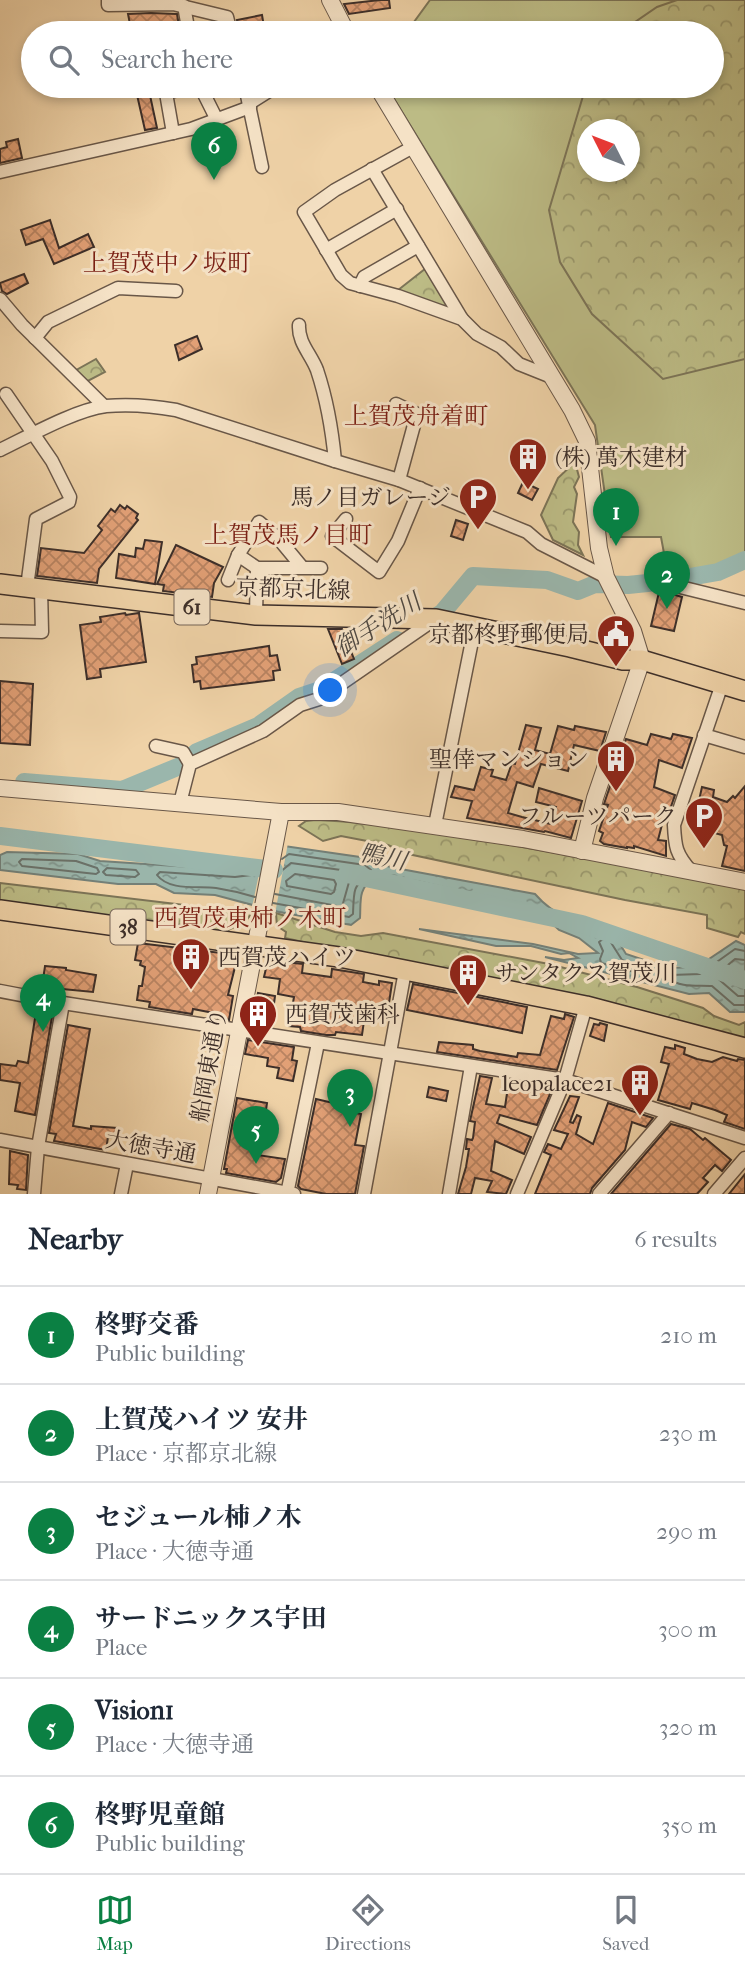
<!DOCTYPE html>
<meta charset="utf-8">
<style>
:root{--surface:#fff;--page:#f2f2f3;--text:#1f2937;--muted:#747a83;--line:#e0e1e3;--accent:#0b8043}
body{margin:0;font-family:"IM FELL French Canon","Noto Serif JP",serif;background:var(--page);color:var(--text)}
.compass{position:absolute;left:577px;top:119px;width:63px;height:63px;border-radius:50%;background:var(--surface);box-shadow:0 4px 10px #0003;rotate:312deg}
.you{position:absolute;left:331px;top:691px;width:24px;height:24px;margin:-18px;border:5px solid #fff;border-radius:50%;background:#1a73e8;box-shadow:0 0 0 10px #1a73e833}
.badge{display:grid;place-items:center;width:46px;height:46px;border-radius:50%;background:var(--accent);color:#fff;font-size:23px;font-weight:700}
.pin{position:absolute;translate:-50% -58px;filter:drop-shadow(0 2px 4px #0008)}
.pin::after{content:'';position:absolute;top:37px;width:24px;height:21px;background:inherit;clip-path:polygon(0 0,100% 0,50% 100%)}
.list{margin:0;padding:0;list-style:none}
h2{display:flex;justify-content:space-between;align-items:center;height:91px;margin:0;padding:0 28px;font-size:30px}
h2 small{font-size:23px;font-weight:400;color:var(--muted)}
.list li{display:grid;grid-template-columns:46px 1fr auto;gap:21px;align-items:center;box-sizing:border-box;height:98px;padding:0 28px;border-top:2px solid var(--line)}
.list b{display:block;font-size:26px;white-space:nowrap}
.list p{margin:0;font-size:23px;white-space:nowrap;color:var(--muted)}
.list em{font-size:23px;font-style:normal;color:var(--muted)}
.icon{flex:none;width:38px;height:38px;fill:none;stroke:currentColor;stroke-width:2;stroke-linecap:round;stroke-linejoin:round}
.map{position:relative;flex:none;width:745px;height:1194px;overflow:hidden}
.search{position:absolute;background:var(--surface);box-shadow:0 4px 10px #0003;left:21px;right:21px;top:21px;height:77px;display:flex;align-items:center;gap:18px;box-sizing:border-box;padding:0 24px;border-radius:38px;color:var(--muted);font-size:26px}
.sheet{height:679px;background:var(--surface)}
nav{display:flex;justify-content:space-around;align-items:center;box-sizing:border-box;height:98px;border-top:2px solid var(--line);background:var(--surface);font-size:19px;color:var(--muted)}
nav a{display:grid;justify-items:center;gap:4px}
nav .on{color:var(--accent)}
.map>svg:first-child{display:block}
.grass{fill:#bcbb85;stroke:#7c7457;stroke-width:2;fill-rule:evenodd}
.forest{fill:url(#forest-crowns);stroke:#7c7457;stroke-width:2;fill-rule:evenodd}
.water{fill:url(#water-ripples);stroke:#748078;stroke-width:2}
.pier{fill:#efd2a7}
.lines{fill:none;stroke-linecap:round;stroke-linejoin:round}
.shore{stroke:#6b726a;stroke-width:2}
.river{stroke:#9ab6ac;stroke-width:18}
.building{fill:url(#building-cross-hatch);stroke:#3c2e29;stroke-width:2}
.minor-casing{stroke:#695748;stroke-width:15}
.tertiary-casing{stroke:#695748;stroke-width:18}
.primary-casing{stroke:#3c2e29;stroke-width:22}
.minor{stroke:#f5e2c6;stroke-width:12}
.tertiary{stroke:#f5e2c6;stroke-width:16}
.primary{stroke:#efd2a7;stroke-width:19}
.labels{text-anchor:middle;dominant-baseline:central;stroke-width:6;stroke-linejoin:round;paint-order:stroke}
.shield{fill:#f5e2c6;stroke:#746458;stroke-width:2}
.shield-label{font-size:21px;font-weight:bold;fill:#3c2e29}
.poi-label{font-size:23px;fill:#3c2e29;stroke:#f5e2c6;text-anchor:end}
.street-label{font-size:23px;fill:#3c2e29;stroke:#f5e2c6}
.neighbourhood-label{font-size:24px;fill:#7a1f14;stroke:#f5e2c6}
.water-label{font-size:24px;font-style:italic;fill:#4f4943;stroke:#f5e2c6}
</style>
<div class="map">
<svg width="745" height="1194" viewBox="0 0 745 1194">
<defs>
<pattern id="forest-crowns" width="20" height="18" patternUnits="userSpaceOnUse" patternTransform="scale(1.75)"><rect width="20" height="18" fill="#bcbb85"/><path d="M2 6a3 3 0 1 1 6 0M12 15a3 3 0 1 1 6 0" fill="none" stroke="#9a986d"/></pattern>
<pattern id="water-ripples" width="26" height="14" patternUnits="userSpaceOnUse" patternTransform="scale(1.75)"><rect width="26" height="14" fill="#9ab6ac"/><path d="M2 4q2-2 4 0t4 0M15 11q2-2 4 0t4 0" fill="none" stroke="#7f948c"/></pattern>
<pattern id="building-cross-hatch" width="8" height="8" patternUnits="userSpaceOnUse" patternTransform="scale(1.75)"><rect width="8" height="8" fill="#e2a076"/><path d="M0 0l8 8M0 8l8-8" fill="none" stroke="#b88361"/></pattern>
</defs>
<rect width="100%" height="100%" fill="#efd2a7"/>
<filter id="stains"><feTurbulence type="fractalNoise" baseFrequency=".00286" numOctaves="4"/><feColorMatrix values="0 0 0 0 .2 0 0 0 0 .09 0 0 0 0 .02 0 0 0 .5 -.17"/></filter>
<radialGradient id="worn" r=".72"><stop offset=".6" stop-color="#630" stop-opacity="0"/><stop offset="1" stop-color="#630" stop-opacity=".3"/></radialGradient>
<!-- grass -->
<path class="grass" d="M430,0H745V556L714,570L668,575L661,537H611L595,425L386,86H712V33H406ZM588,130H630V172H588Z"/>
<!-- forest -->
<g class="forest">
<path d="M677,0H745V359L663,379L592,314L560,262L549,210L586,86H712V33H619L657,7ZM588,130H630V172H588Z"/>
<polygon points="430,265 460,315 393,294"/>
<polygon points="96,359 105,372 82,384 71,373"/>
<polygon points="575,462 579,477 574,487 577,494 573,522 579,532 578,545 583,555 553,540 541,515 558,478"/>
<path d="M316,820C391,823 465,837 539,850C608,862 677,874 745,889V934L741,932L738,937L707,928V915L625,900L408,854L388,845L341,836L323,841L299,826L306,821Z"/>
<polygon points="0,883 252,913 245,922 222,933 0,903"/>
<polygon points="276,913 335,932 361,936 383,933 549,964 637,987 703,1008 714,1016 739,1025 745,1022 745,1040 285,938 286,932 277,926"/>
</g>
<!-- water -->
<path class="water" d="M284,846L367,858L390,867L535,894C553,915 583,929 613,933L626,954L668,968L697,967L736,941L745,945V1012H730L709,993L689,994L545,957L564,960L578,958L569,953L561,954L531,946H496L419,929L533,944L578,954L598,953L579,938L559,930L541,913L526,906L417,881L373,878C358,890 361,900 360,918L351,925L279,912L215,895L174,893L156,884H118L0,870V855L7,852L78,854L100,861L236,870L263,867Z"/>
<!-- pier -->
<polygon class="pier" points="288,843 275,914 252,907 261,864 282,844"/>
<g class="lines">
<!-- shore -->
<g class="shore">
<polygon points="22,859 76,861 97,868 99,872 96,874 22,866 19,862"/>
<polygon points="107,868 136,870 139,874 135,877 106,875 103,872"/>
<polygon points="295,874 334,880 336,884 334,892 331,894 287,886 286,881"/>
<polyline points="275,894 342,907 351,875 349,872 341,870 291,863 279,873"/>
<path d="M255,897C242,893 229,890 216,888C197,886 169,891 157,875L160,872L235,877L259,874"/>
<path d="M273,903L349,917L353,914C354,886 353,889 371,870L365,865L289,854L282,859"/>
<polygon points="603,939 610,941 622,960 641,967 642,972 638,973 601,963 600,959 603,951 599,942"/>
<path d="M745,951L735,949L700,974L671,975L668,978C680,988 697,985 712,986L734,1005H745"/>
<polyline points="745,960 735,959 715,976 738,996 745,996"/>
</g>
<!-- river -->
<g class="river">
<polyline points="424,624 442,613 473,576 547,580 578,591 595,584 628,585 667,581 718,572 745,560"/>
<polyline points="24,782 122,790 180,766 197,752 258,726 299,697 320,690 397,640"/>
<polyline points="0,836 274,870"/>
<polyline points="347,874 582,924 745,980"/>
</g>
</g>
<!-- building -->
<g class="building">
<polygon points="380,0 389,0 390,8 349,14 344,4"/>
<polygon points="151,13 177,14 179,26 160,29 161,33 124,33 123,25 130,24 128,14"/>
<polygon points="262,15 265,33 240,33 237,20"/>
<polygon points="135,86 148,86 157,128 145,130"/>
<polygon points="18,139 22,158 0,163 0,149 7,147 6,142"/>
<polygon points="50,220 59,248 88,234 94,247 54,264 43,239 26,245 21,230"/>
<polygon points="24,274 28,283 7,294 2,291 0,283"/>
<polygon points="197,336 202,349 179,360 175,345"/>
<polygon points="523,482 538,489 532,500 518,493"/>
<polygon points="120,505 125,509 127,506 138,514 136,518 138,520 99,569 97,583 37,576 41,548 84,553 102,530 98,526 111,509 115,512"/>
<polygon points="456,520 468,524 463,540 451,536"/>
<polygon points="145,540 162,542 155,584 116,578 119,554 135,557 136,548 143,549"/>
<polygon points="176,545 223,567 214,583 212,597 163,591 164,585 157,584"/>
<polygon points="660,588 665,592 682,597 674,631 651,626"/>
<polygon points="125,613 126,615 139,613 146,662 100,669 101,677 87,679 80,625 101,622 100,617"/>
<polygon points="328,629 342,629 354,659 342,664"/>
<polygon points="269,646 270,656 277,655 280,670 273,671 274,680 201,689 200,681 194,682 192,665 197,664 196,657"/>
<polygon points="0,681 33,684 30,745 0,743"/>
<polygon points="526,725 541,728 535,750 550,754 558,726 574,730 575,726 606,732 600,751 574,745 568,771 541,764 533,787 517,782 508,813 522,817 551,824 556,807 536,802 539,788 582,801 571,838 545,831 544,832 467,818 472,801 451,797 455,786 474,790 481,767 493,770 491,776 506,780 512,763 515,764"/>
<polygon points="651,734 671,739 673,734 692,738 682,768 659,760 654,787 675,795 667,818 664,817 658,840 666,841 666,856 634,846 634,848 627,847 627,848 604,844 600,841 603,833 599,831 608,805 604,804 605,801 626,739 647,745"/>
<polygon points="745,786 745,871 722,866 727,846 724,845 722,835 711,832 713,824 704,813 705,806 698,805 702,787 714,790 713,797 727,802 733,796 735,798"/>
<polygon points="138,943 238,955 228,995 233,996 229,1020 218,1018 219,1014 193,1009 192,1014 149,1007 150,1002 137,1000 139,986 142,986 145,967 140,965 141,961 135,960"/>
<polygon points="268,960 303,964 302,973 331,977 332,969 364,974 363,982 379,985 379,981 392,983 389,1003 386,1002 384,1017 365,1014 362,1035 336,1032 335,1035 326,1035 301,1031 300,1027 289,1026 294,997 278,994 280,979 264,977"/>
<polygon points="45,966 66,968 66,970 96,975 93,992 42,987"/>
<polygon points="413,984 527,1007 522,1033 407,1010"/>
<polygon points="258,993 275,996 271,1026 251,1023"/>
<polygon points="39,1007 50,1009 49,1016 52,1017 35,1115 15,1111 20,1083 0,1080 0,1064 16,1066 18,1061 28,1063 36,1012 39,1012"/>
<polygon points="565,1014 574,1017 557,1070 437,1052 439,1042 473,1045 473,1049 480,1051 517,1057 518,1053 540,1055 551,1016 564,1019"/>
<polygon points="600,1023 607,1025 604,1041 590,1036 594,1024 599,1025"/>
<polygon points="68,1025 90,1029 73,1126 91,1129 91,1126 117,1128 116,1138 108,1137 106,1150 54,1141 56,1134 49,1133"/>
<polygon points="248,1040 294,1047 292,1060 297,1061 293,1081 277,1078 279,1068 267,1066 268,1058 245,1054"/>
<polygon points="675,1045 685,1048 684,1054 697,1059 712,1062 723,1057 737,1061 738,1059 745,1060 745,1129 724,1122 727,1115 715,1110 692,1103 690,1109 658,1100 669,1064 661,1062 665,1047 675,1049"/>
<polygon points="480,1076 492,1078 486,1104 505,1107 509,1080 553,1087 537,1125 500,1115 497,1123 531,1137 524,1154 495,1141 491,1171 512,1180 506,1194 487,1192 492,1181 475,1178 471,1194 458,1194 466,1167 469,1149 466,1149 467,1139 472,1140 473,1138 475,1122 470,1121"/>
<polygon points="429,1087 448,1091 446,1101 427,1097"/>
<polygon points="570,1096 579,1097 570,1122 573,1123 577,1115 581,1117 576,1134 593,1144 608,1103 653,1118 646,1127 632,1122 625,1150 592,1188 590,1194 535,1194 551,1155 544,1152 548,1144 561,1149 568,1134 554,1130"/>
<polygon points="237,1098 267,1103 265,1117 262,1117 257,1155 285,1159 281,1178 276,1182 226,1173 227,1169 224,1169"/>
<polygon points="316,1099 342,1105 341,1110 361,1114 355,1145 364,1146 355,1194 326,1194 301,1189 298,1186"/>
<polygon points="671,1124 690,1129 703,1140 705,1138 731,1160 722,1171 715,1165 703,1178 708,1182 697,1194 611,1194"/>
<polygon points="10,1151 28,1155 26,1190 17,1189 18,1185 9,1184"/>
<polygon points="745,1174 745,1194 729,1194"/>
</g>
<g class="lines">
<defs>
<g id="minor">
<polyline points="108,0 108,5 173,4 227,17 231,33"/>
<polyline points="184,6 189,33"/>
<polyline points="200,86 217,120"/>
<polyline points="245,86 262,167"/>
<polyline points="250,103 277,86"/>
<polyline points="173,133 166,93 194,86"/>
<polyline points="413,147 335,190 304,212 341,275 350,283 398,296 462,319 477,334 501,347 519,364 549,376"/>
<polyline points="372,169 462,319"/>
<polyline points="0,172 191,129 250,107"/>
<polyline points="326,250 397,209"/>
<polyline points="360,286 364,277 418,246"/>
<polyline points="0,299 22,325 104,406"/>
<path d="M299,325C298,343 311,354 317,370C327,400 332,429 335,461L399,480L527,532L541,544L606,577"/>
<polyline points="35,338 48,322 118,288 176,291"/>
<polyline points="6,394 52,461 70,497 69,502 36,519 27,587"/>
<polyline points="396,404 417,414 399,480"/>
<path d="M0,450C29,436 75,410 106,406C128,404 154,406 176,410L335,461"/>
<polyline points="346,519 332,536 379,572 398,541 420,488"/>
<polyline points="238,555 257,568 321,568"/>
<polyline points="228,580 238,555 259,522 278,538 302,567"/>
<polyline points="668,584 745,603"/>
<polyline points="256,615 257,568"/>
<polyline points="0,631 42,632 41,589"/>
<polyline points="704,735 745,747"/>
<polyline points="156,746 183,752 190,764"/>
<polyline points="180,803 190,764 263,731 300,705 319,699 435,619"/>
<polyline points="435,825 475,626"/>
<path d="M691,871C676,854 675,847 674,825L722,684"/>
<polyline points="0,991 63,1003 565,1080 745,1138"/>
<polyline points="0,1140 294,1194"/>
<polyline points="34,1194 38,1147 63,1003"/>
<polyline points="121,1194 127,1164"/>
<polyline points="287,1194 318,1043"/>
<polyline points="364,1194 405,971"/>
<polyline points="449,1194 471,1066"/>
<polyline points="517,1194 565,1080 586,1006"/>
<polyline points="599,1194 669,1113"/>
<polyline points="714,1194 745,1158"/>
</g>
<g id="tertiary">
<polyline points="330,0 347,33"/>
<polyline points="377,86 572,410 587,441 599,548 606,577 633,631 642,660 595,798 582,851"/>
<polyline points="0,788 281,812 338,812 523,839 745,882"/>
<polyline points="208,1194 281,812"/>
</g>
<g id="primary">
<polyline points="0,584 256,615 436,619 570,647 623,660 642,660 745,691"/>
<polyline points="0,910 339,957 586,1006 745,1048"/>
</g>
</defs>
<!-- minor casing -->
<use href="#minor" class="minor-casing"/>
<!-- tertiary casing -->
<use href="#tertiary" class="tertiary-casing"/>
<!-- primary casing -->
<use href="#primary" class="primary-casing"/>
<!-- minor -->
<use href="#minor" class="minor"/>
<!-- tertiary -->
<use href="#tertiary" class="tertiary"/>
<!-- primary -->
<use href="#primary" class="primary"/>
</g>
<!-- icons -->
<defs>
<symbol id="building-pin" viewBox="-11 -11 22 30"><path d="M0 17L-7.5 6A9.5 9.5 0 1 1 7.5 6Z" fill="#8f2418" stroke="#f5e2c6"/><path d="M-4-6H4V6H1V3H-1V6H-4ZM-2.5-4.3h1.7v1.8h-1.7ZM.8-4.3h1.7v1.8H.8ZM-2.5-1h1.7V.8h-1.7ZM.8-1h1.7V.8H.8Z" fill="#fff"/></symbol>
<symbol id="parking-pin" viewBox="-11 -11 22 30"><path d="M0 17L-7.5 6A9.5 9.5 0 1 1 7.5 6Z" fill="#8f2418" stroke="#f5e2c6"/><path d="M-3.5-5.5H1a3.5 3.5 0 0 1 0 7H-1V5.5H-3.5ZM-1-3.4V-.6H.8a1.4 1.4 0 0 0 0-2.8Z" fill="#fff"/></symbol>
<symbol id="civic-pin" viewBox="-11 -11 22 30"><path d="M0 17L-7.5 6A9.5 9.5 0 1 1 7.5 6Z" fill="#8f2418" stroke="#f5e2c6"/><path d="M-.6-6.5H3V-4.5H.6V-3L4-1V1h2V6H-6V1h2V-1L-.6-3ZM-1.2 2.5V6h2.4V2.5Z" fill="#fff"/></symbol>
</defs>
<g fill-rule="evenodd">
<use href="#building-pin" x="506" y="435" width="44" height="60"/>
<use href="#parking-pin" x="456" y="475" width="44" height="60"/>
<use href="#civic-pin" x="594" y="612" width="44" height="60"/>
<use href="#building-pin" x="594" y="737" width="44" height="60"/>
<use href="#parking-pin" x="682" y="794" width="44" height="60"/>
<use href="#building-pin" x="169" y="935" width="44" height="60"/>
<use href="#building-pin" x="446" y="951" width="44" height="60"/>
<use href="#building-pin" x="236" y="992" width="44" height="60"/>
<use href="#building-pin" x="618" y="1061" width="44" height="60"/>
</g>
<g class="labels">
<!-- shield labels -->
<g class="shield">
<rect x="174.5" y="589.5" width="35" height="35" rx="5"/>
<rect x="110.5" y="909.5" width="35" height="35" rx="5"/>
</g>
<g class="shield-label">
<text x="192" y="607">61</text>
<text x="128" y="927">38</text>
</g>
<!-- poi labels -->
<g class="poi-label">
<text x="555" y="457" text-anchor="start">(株) 萬木建材</text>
<text x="451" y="497">馬ノ目ガレージ</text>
<text x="589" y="634">京都柊野郵便局</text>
<text x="589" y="759">聖倖マンション</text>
<text x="677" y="816">フルーツパーク</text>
<text x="218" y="957" text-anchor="start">西賀茂ハイツ</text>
<text x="495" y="973" text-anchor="start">サンタクス賀茂川</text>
<text x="285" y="1014" text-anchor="start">西賀茂歯科</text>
<text x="613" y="1083">leopalace21</text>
</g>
<!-- street labels -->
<g class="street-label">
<text transform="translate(293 589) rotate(2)">京都京北線</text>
<text transform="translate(209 1065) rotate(-80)">船岡東通り</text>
<text transform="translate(151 1147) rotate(10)">大徳寺通</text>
</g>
<!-- neighbourhood labels -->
<g class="neighbourhood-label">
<text x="167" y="263">上賀茂中ノ坂町</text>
<text x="416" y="416">上賀茂舟着町</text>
<text x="288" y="535">上賀茂馬ノ目町</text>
<text x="250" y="918">西賀茂東柿ノ木町</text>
</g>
<!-- water labels -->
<g class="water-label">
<text transform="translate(378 625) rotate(-32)">御手洗川</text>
<text transform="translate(383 857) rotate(12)">鴨川</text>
</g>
</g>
<rect width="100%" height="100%" filter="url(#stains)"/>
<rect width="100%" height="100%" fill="url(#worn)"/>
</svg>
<svg class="compass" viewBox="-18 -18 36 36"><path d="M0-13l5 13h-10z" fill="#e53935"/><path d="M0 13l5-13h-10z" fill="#747a83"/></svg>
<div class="you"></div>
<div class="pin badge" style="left:616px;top:546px">1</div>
<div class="pin badge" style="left:667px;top:609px">2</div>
<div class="pin badge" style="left:350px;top:1127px">3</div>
<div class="pin badge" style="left:43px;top:1032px">4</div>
<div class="pin badge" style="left:256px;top:1164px">5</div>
<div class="pin badge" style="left:214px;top:180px">6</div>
<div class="search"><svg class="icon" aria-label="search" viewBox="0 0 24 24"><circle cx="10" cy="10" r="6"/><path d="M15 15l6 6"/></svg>Search here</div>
</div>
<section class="sheet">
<h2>Nearby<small>6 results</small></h2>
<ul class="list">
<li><span class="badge">1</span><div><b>柊野交番</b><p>Public building</p></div><em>210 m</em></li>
<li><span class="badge">2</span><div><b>上賀茂ハイツ 安井</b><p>Place · 京都京北線</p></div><em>230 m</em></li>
<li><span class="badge">3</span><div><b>セジュール柿ノ木</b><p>Place · 大徳寺通</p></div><em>290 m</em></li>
<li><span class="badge">4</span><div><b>サードニックス宇田</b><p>Place</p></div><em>300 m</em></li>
<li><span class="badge">5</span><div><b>Vision1</b><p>Place · 大徳寺通</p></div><em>320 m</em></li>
<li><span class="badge">6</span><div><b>柊野児童館</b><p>Public building</p></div><em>350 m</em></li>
</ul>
</section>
<nav>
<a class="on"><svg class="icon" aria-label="map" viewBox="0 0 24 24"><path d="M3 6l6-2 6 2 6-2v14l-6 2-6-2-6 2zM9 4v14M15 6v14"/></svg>Map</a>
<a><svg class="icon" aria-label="directions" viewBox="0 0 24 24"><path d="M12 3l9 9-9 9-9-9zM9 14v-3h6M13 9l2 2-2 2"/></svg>Directions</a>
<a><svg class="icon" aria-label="saved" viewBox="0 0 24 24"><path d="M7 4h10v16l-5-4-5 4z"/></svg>Saved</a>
</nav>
